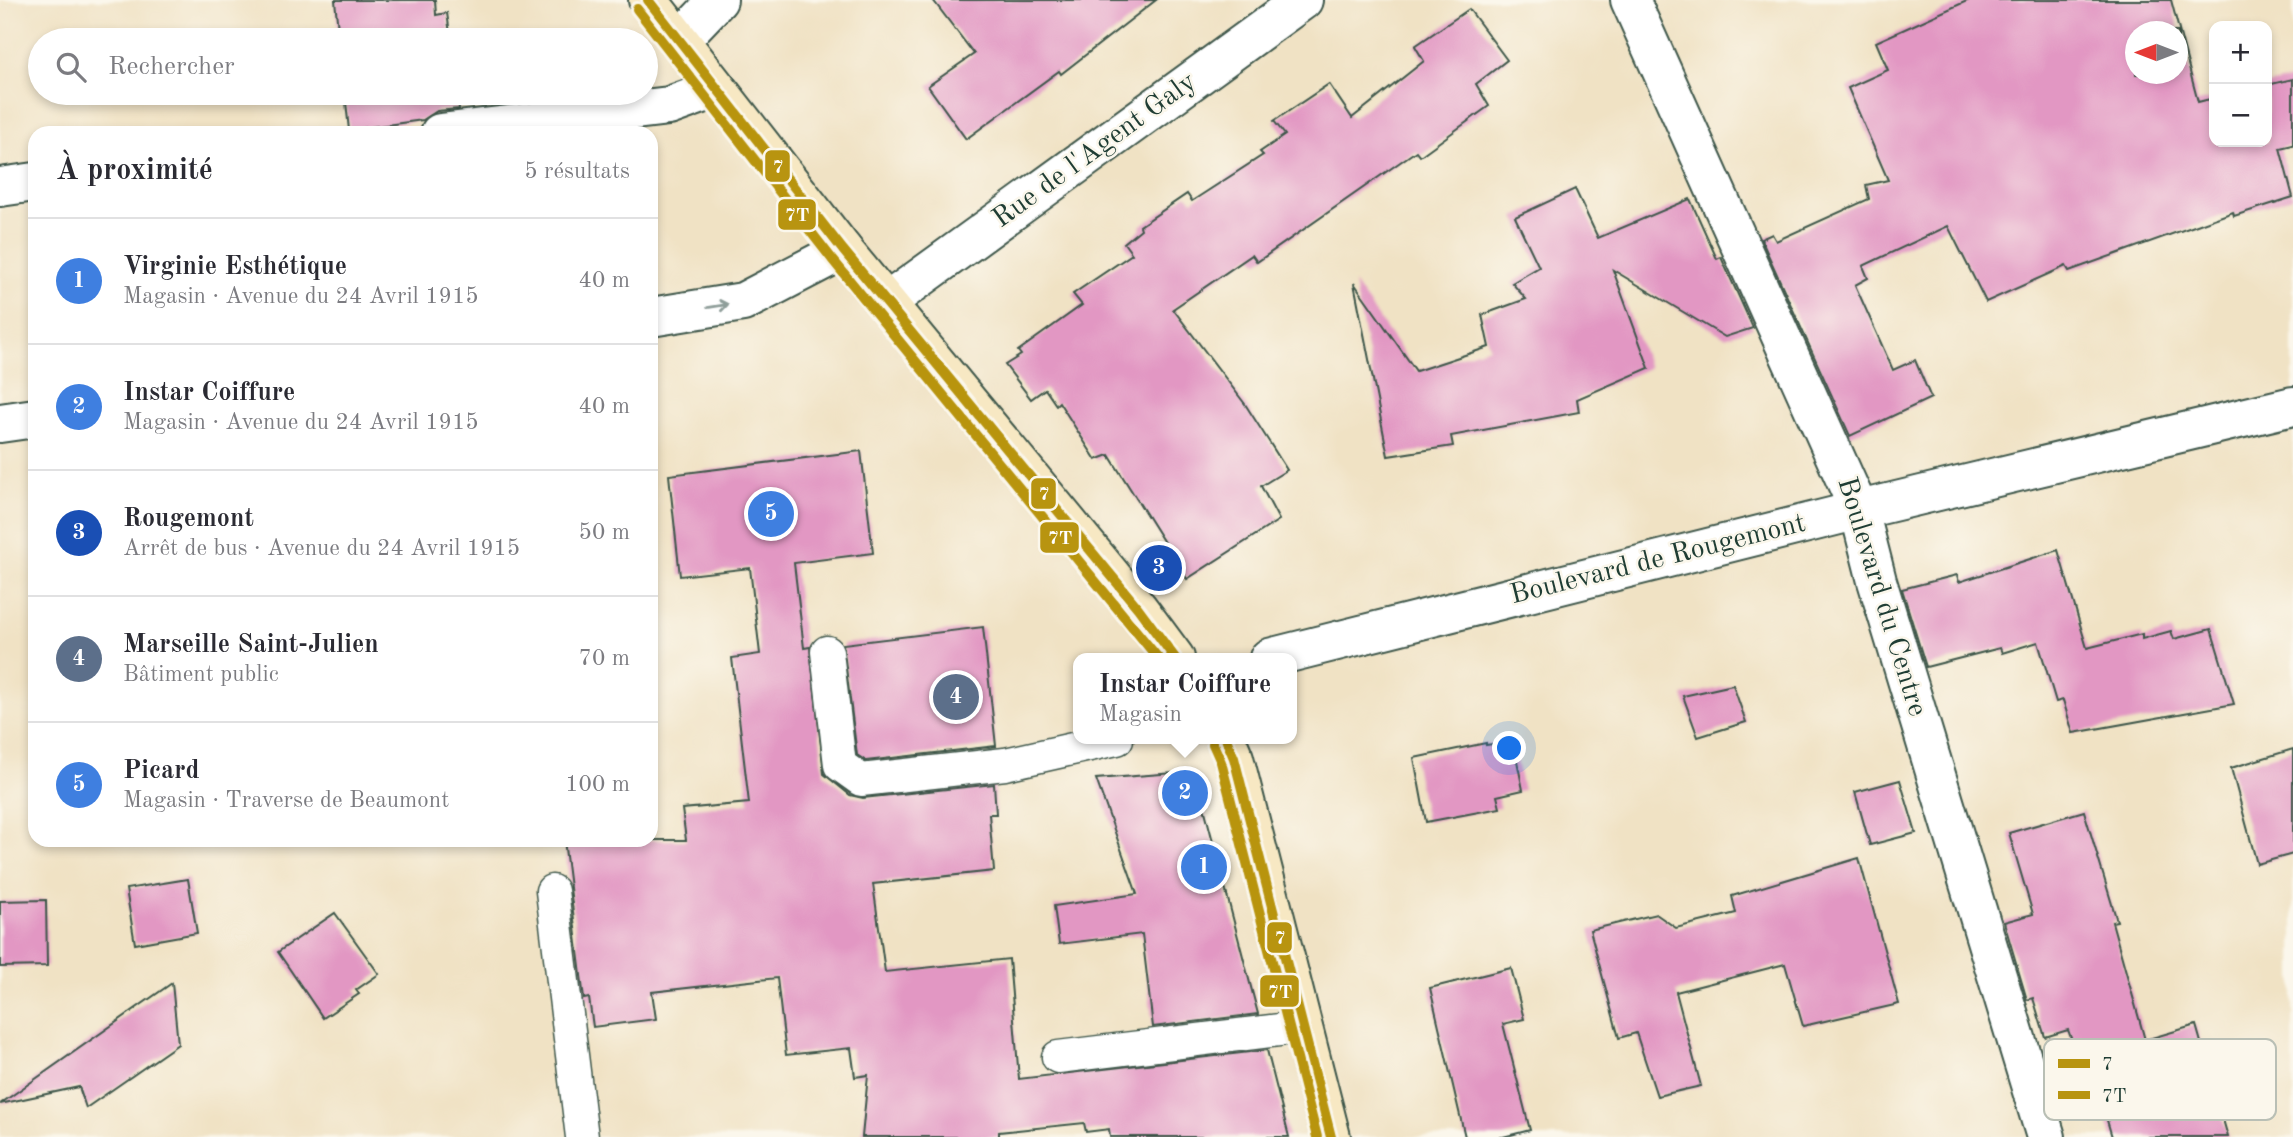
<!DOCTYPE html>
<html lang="fr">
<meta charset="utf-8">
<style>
:root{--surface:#fff;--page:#f7f7f7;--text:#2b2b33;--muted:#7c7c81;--line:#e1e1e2;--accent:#1f6fb2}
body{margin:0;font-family:"Old Standard TT",serif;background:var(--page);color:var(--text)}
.controls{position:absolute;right:21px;top:21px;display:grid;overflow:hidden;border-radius:14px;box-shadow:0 4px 10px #0003}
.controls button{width:63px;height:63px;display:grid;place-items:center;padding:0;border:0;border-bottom:2px solid var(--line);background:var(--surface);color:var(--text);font:35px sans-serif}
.compass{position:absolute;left:2125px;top:21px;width:63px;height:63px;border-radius:50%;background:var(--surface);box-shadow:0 4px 10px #0003;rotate:270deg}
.you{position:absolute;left:1510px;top:749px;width:24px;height:24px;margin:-18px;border:5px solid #fff;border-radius:50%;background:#1a73e8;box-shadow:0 0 0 10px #1a73e833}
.badge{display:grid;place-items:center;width:46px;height:46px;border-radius:50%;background:var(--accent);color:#fff;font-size:23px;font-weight:700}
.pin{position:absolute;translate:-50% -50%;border:4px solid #fff;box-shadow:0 2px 7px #0006}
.popup{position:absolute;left:1073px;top:653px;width:224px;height:91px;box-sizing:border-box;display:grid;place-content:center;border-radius:14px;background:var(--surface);filter:drop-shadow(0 2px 5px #0005);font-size:23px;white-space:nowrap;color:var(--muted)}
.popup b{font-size:26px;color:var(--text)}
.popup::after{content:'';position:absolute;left:50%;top:100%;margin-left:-14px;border:14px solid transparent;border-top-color:var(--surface)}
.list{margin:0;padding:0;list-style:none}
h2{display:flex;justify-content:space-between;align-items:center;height:91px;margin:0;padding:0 28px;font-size:30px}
h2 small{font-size:23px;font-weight:400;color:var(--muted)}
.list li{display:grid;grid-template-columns:46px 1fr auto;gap:21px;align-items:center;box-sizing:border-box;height:126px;padding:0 28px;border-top:2px solid var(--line)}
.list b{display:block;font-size:26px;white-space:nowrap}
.list p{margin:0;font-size:23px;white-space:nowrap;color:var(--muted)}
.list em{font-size:23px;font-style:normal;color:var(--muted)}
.icon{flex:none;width:38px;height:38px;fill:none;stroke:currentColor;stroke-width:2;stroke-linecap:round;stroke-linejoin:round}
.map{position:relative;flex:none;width:2293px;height:1137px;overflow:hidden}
.search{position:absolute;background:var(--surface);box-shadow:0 4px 10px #0003;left:28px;top:28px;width:630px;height:77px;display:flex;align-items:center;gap:18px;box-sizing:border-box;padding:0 24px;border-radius:38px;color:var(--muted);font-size:26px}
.panel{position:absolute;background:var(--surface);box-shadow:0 4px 10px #0003;left:28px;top:126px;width:630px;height:721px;border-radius:21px}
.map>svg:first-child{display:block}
.building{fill:#e297c3;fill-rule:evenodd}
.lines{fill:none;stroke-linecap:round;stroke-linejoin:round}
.lane-casing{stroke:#3e564a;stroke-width:35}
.street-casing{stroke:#3e564a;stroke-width:42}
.secondary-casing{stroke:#3e564a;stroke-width:42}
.lane{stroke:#fff;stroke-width:32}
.street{stroke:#fff;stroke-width:38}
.secondary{stroke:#f7e8c3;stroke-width:38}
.bus-1-casing{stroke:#fbf7ec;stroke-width:16}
.bus-2-casing{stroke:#fbf7ec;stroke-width:16}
.bus-1{stroke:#b89410;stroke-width:10}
.bus-2{stroke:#b89410;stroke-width:10}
.oneway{stroke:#8f9e9a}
.labels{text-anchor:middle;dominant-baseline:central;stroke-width:5;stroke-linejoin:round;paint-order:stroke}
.street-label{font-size:28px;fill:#1f3d34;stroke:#fbf7ec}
.key{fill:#fbf7ec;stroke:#b9bfb5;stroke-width:2}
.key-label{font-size:19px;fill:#1f3d34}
.line-badge{stroke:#fbf7ec;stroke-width:2.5}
.badge-label{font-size:19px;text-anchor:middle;font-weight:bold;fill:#fff}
</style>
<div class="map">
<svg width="2293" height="1137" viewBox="0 0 2293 1137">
<rect width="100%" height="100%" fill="#fbf7ec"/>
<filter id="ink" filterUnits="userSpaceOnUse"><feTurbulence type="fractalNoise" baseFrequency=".0143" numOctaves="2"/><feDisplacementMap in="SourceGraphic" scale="14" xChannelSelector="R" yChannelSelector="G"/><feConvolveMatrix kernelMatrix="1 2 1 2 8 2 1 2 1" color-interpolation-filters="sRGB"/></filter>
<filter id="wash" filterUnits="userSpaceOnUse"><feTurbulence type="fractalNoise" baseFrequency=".00686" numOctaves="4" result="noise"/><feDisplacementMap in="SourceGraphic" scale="28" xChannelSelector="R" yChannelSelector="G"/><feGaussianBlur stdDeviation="1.57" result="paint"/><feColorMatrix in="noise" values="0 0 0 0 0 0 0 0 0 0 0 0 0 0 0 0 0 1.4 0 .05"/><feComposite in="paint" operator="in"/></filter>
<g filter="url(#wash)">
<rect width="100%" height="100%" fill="#f0e2c4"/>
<g id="blocks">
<!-- building -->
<g class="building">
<polygon points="335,0 435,0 436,15 447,13 451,40 339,40"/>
<polygon points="933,0 1156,0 1061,74 1059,71 966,139 928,86 974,54"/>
<path d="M1969,0H2171L2198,102L2214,98V142H2267V85L2293,79V145L2280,148L2293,197L2234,216L2233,212L2069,271L2066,266L1986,302L1948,226L1863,266L1868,278L1855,285L1893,370L1915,360L1931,398L1850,436L1761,239L1772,234L1776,241L1869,199L1866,185L1888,180L1848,88L1888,70L1876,42ZM2136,32H2178V74H2136Z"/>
<polygon points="1469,9 1507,60 1476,84 1489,106 1420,156 1416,151 1257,262 1252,255 1173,309 1245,404 1287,470 1261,486 1279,520 1187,579 1109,455 1096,460 1059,402 1056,405 1045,389 1031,399 1005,365 1021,355 1018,351 1082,305 1073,294 1132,254 1124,243 1141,229 1140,226 1187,194 1192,201 1263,155 1260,152 1285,135 1274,121 1329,84 1352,118 1424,61 1415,46"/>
<polygon points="345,93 457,93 459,109 437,111 423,120 349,130"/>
<polygon points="1575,189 1598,238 1690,199 1717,259 1721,257 1753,328 1725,337 1613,270 1649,368 1577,399 1579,412 1451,436 1453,446 1388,456 1354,283 1416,371 1489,347 1482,315 1526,299 1512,283 1539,267 1515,217"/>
<polygon points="861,451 873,553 794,563 804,648 810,647 824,774 850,795 863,798 994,784 996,814 989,814 994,871 873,884 885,972 1009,959 1019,1079 1267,1050 1289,1137 1110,1137 1109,1129 1086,1132 1084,1123 999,1132 999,1137 862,1137 868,1075 855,1077 851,1048 786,1055 777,978 652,992 656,1019 593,1027 589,998 584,999 564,840 686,840 682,809 749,803 732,658 760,654 750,568 680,576 669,475"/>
<polygon points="2058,550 2087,648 2142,634 2142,639 2171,631 2174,639 2211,629 2234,704 2073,733 2063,700 2056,702 2038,642 2002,653 2000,648 1926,667 1902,589 1957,575 1959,582"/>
<polygon points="983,627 996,746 866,761 857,755 843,644"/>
<polygon points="1733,685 1746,722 1698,737 1683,696"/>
<polygon points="1513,741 1523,790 1497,796 1500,808 1426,822 1414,758 1486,743 1486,745"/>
<polygon points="2293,749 2293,854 2257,864 2231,768"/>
<polygon points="1188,772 1205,811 1258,1014 1153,1027 1142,934 1059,944 1054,906 1137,894 1096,779"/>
<polygon points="1900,780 1916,833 1870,845 1855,792"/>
<polygon points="2084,811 2117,921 2112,922 2145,1040 2196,1025 2228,1137 2112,1137 2084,1043 2074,1046 2068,1030 2045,1037 2033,998 2027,1000 2004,922 2033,914 2009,833"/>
<polygon points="1859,858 1899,1004 1803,1026 1785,964 1676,992 1701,1086 1657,1096 1636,1033 1619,1038 1590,930 1656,914 1676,928 1736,913 1732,896"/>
<polygon points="188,879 197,933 135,944 126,889"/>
<polygon points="46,900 47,966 0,967 0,901"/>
<polygon points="335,913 379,974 356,990 359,994 323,1018 278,952"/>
<polygon points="1511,968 1524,1019 1503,1024 1530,1130 1503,1137 1465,1137 1430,988"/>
<polygon points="172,983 178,1044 86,1108 79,1087 0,1104"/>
</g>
</g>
</g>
<g filter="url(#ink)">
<use href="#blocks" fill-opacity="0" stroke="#3e564a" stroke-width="2"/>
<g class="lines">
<defs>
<g id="lane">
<polyline points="827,652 840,765 861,780 1005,764 1117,739"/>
<polyline points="552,891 582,1137"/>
<polyline points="1058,1057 1304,1027"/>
</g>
<g id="street">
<polyline points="1630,0 1859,510 1877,581 2046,1137"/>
<polyline points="679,41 718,0"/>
<polyline points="440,133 669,106 716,89"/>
<polyline points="0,187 35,182"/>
<polyline points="887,302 1303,0"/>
<polyline points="651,317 743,302 843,250"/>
<polyline points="0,423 35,418"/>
<polyline points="1269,658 1859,510 2293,406"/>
</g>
<g id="secondary">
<polyline points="648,0 843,250 1138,608 1175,658"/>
<polyline points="1226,739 1234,758 1331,1137"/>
</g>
</defs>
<!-- lane casing -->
<use href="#lane" class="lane-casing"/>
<!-- street casing -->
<use href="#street" class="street-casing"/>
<!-- secondary casing -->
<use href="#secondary" class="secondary-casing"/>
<!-- lane -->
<use href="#lane" class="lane"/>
<!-- street -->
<use href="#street" class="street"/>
<!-- secondary -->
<use href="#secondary" class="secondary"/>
<defs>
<g id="bus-1">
<polyline points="648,0 843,250 1138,608 1175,658"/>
<polyline points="1226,739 1234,758 1331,1137"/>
</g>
<g id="bus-2">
<polyline points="637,9 832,259 1158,658"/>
<polyline points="1213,744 1221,762 1317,1137"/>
</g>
</defs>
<!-- bus-1 casing -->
<use href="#bus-1" class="bus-1-casing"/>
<!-- bus-2 casing -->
<use href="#bus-2" class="bus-2-casing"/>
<!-- bus-1 -->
<use href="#bus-1" class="bus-1"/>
<!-- bus-2 -->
<use href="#bus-2" class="bus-2"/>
</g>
<!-- one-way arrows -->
<defs><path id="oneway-shaft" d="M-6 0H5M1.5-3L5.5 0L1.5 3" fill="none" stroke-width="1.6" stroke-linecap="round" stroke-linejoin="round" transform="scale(1.75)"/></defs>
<use class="oneway" href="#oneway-shaft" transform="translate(718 306) rotate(-9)"/>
</g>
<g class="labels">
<!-- street labels -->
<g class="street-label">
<text transform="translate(1095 151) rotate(-36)">Rue de l'Agent Galy</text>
<text transform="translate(1658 560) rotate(-14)">Boulevard de Rougemont</text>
<text transform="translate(1881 597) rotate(73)">Boulevard du Centre</text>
</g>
</g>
<!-- legend -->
<rect x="2044" y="1039" width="232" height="81" rx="10" class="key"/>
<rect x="2058" y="1059" width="32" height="9" fill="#b89410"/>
<rect x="2058" y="1091" width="32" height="8" fill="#b89410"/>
<g class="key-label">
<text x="2102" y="1070">7</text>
<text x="2102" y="1102">7T</text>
</g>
<g class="line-badge">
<rect x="764" y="149" width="27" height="34" rx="7" fill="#b89410"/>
<rect x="777" y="198" width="40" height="33" rx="7" fill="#b89410"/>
<rect x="1030" y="477" width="27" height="33" rx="7" fill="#b89410"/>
<rect x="1039" y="521" width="41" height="33" rx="7" fill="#b89410"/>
<rect x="1266" y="921" width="27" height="33" rx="7" fill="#b89410"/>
<rect x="1259" y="974" width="41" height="34" rx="7" fill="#b89410"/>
</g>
<g class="badge-label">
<text x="778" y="173">7</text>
<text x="797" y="221">7T</text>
<text x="1044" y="500">7</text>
<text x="1060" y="544">7T</text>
<text x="1280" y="944">7</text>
<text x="1280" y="998">7T</text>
</g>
</svg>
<div class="controls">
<button>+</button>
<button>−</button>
</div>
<svg class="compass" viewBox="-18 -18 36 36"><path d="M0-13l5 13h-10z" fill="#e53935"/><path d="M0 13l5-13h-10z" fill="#7c7c81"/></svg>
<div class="you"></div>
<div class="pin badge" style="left:1204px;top:867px;background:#3f7fe0">1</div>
<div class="pin badge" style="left:1185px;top:793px;background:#3f7fe0">2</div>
<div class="popup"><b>Instar Coiffure</b>Magasin</div>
<div class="pin badge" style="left:1159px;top:568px;background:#1a4fb4">3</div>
<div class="pin badge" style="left:956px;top:697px;background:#5c6f8a">4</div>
<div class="pin badge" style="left:771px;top:514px;background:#3f7fe0">5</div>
<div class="search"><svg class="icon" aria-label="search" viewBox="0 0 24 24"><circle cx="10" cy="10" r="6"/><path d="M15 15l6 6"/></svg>Rechercher</div>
<section class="panel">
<h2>À proximité<small>5 résultats</small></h2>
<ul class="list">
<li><span class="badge" style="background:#3f7fe0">1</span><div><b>Virginie Esthétique</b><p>Magasin · Avenue du 24 Avril 1915</p></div><em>40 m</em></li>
<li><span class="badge" style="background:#3f7fe0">2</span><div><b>Instar Coiffure</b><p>Magasin · Avenue du 24 Avril 1915</p></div><em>40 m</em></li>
<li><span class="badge" style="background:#1a4fb4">3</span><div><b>Rougemont</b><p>Arrêt de bus · Avenue du 24 Avril 1915</p></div><em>50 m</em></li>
<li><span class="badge" style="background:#5c6f8a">4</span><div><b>Marseille Saint-Julien</b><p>Bâtiment public</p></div><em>70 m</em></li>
<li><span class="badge" style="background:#3f7fe0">5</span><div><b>Picard</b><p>Magasin · Traverse de Beaumont</p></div><em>100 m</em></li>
</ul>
</section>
</div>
